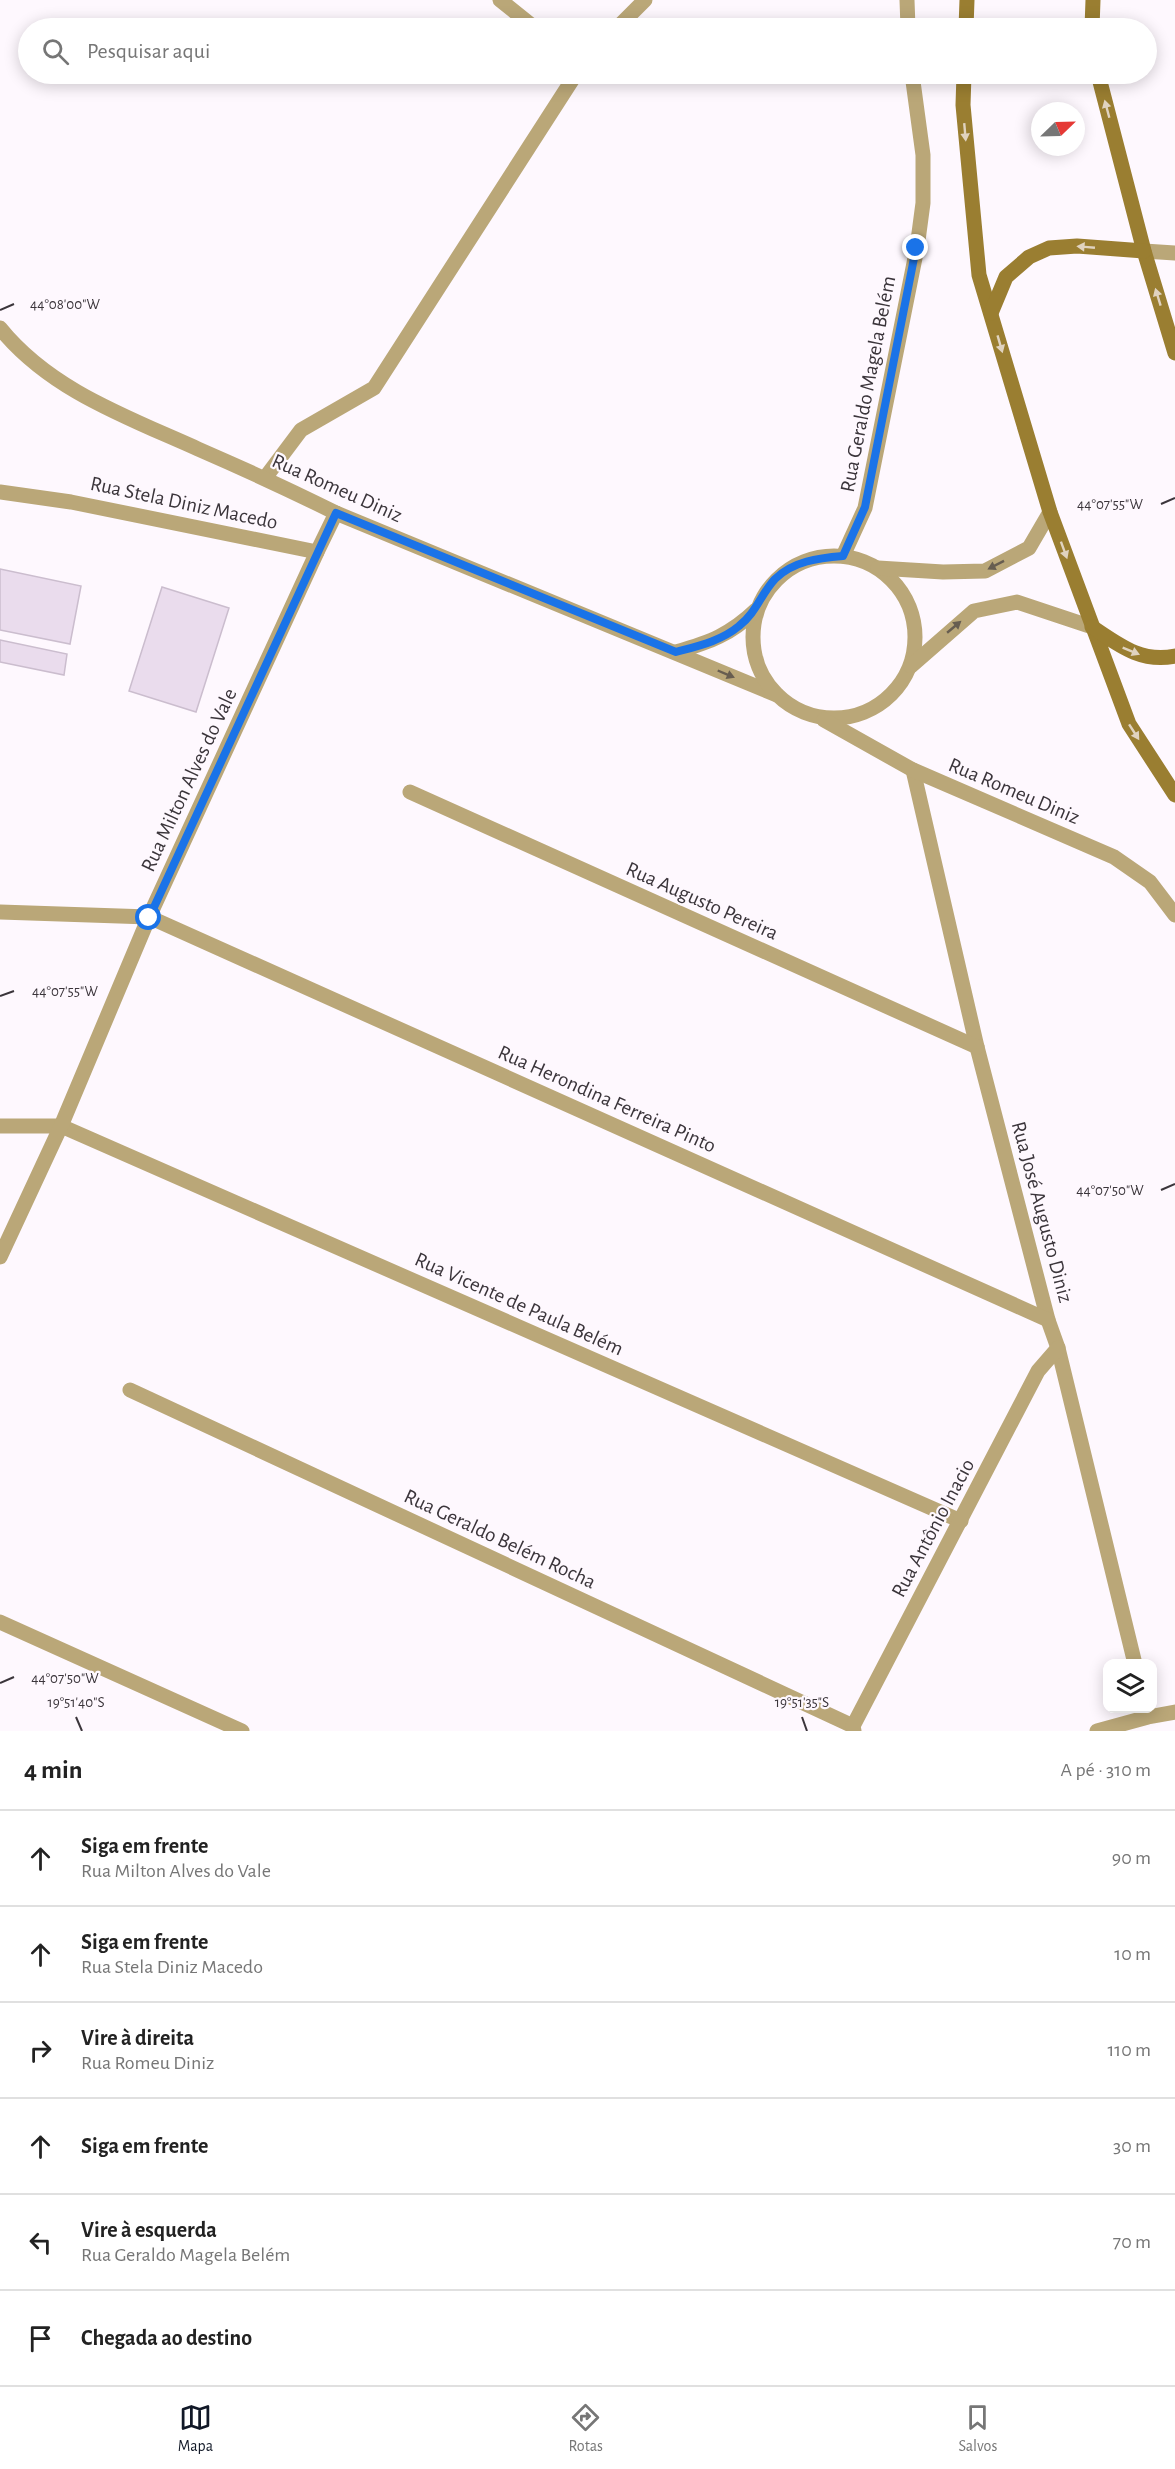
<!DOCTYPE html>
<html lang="pt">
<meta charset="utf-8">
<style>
:root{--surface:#fff;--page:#f2f2f2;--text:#222;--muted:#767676;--line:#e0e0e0;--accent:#111827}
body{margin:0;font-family:"Alegreya Sans",sans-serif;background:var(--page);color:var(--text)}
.controls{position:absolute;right:18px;bottom:18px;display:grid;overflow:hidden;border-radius:12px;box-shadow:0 3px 15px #0003}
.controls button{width:54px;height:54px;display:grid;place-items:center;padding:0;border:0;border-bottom:2px solid var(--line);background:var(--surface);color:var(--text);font:30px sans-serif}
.compass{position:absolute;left:1031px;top:102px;width:54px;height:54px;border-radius:50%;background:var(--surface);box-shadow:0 3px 15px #0003;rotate:67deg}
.stop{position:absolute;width:18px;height:18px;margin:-14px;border:4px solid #1a73e8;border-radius:50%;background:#fff}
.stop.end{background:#1a73e8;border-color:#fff;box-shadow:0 2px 6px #0008}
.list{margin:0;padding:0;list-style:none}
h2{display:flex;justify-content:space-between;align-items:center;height:78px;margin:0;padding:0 24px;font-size:26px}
h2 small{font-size:20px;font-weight:400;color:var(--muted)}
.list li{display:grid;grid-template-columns:39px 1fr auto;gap:18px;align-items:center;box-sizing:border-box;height:96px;padding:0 24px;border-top:2px solid var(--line)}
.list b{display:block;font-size:22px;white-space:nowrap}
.list p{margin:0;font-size:20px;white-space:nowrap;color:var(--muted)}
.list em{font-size:20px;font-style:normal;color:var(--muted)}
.icon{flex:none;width:33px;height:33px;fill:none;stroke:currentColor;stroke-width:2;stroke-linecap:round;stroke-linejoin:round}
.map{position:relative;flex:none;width:1175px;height:1731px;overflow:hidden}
.search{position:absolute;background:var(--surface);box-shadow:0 3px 15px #0003;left:18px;right:18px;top:18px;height:66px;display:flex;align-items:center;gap:15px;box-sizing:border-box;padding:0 21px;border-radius:33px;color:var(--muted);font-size:22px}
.sheet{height:654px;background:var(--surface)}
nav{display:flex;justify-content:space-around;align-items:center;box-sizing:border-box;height:84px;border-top:2px solid var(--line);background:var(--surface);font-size:16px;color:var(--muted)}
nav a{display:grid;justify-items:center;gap:3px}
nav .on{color:var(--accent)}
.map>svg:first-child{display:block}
.building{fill:#eadced;stroke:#cbbdce;stroke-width:1.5}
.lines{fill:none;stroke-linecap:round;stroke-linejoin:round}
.minor{stroke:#baa778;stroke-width:15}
.tertiary{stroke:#baa778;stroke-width:15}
.secondary{stroke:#9a7e31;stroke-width:15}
.oneway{fill:#e0d3c0}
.oneway2{fill:#675d50}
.route{stroke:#1a73e8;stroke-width:8}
.ticks{fill:none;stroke:#3b353b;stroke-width:2}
.labels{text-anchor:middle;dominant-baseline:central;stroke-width:4.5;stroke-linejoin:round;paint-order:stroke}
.street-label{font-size:21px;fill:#3b353b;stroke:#fef8fe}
.ticks-label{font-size:15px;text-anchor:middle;fill:#3b353b;stroke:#fef8fe;stroke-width:4.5;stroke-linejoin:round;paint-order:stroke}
</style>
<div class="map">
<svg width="1175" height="1731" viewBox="0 0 1175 1731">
<rect width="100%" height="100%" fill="#fef8fe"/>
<!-- building -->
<g class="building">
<polygon points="0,569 81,586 70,644 0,630"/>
<polygon points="162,587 229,608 196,712 129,691"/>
<polygon points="0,640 67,654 64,675 0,662"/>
</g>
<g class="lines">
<!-- minor -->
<g class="minor">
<polyline points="500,0 535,28"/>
<polyline points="907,0 908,28"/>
<polyline points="617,28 645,0"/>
<polyline points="1144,251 1175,253"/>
<polyline points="265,478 301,430 374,388 576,74"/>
<polyline points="843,556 865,508 917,248 923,203 923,155 912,74"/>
<polyline points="913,770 977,1047 1048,1320 1058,1348 1135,1664"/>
<polyline points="410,792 977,1047"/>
<polyline points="0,912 149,917 1048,1320"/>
<polyline points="0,1126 61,1126 961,1521"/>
<polyline points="0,1257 61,1126 149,917 317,552"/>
<polyline points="130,1390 853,1726"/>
<polyline points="0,1622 242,1731"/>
<polyline points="854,1731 853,1726 1038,1371 1058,1348"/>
</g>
<!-- tertiary -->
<g class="tertiary">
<path d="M0,328C50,390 127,417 198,449C244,469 290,490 336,513L777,695"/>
<polyline points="0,492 71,502 317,552 336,513"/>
<circle cx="834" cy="637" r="81"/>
<polyline points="878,568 943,572 985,571 1029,548 1050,512"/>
<path d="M676,652C710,642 730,635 756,610"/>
<polyline points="911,666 974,611 1017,602 1092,627"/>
<polyline points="824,720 913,770 1114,857 1150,882 1175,915"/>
<polyline points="1097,1731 1148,1717 1175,1712"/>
</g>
<!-- secondary -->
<g class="secondary">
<polyline points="966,28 967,0"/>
<polyline points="1092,28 1093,0"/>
<polyline points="964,74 963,105 979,275 1050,512 1129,724 1175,795"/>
<polyline points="1098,74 1144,251 1175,353"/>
<polyline points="991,313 1006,277 1029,257 1049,248 1077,246 1144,251"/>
<path d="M1092,627C1119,645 1141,663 1175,656"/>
</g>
</g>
<!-- one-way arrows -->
<defs><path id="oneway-solid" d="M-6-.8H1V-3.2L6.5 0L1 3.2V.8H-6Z" transform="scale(1.5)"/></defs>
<g class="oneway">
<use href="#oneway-solid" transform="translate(1107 109) rotate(-105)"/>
<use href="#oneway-solid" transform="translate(965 132) rotate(85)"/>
<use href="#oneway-solid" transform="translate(1086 247) rotate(-175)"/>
<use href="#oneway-solid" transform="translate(1158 297) rotate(-107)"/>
<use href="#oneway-solid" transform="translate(1000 344) rotate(74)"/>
<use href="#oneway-solid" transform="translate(1064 550) rotate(70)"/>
<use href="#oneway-solid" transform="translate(1131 651) rotate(22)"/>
<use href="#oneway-solid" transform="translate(1134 732) rotate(57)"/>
</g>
<g class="oneway2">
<use href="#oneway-solid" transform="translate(996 565) rotate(153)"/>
<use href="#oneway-solid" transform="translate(954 627) rotate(-40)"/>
<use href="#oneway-solid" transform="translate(726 674) rotate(23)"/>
</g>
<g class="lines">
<!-- route -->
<path class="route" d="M149,918L336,513L676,652C698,646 721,641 739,626C756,613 761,594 775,579C793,561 819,558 843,556L865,507L916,248"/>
</g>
<!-- ticks -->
<path class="ticks" d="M0,310L14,304M1161,504L1175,498M0,996L14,991M1161,1190L1175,1184M0,1683L14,1677M76,1717L82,1731M802,1717L807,1731"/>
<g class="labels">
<!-- street labels -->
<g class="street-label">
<text transform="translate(868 384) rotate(-79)">Rua Geraldo Magela Belém</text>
<text transform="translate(337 488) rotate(24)">Rua Romeu Diniz</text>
<text transform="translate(184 503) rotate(12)">Rua Stela Diniz Macedo</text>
<text transform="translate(189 780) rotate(-65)">Rua Milton Alves do Vale</text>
<text transform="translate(1014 791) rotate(23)">Rua Romeu Diniz</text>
<text transform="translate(702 901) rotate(24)">Rua Augusto Pereira</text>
<text transform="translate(607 1099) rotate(24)">Rua Herondina Ferreira Pinto</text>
<text transform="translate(1042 1212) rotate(75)">Rua José Augusto Diniz</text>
<text transform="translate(519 1304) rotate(24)">Rua Vicente de Paula Belém</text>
<text transform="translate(933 1528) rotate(-62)">Rua Antônio Inacio</text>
<text transform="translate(500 1539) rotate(25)">Rua Geraldo Belém Rocha</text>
</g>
</g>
<g class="ticks-label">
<text x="65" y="309">44°08'00"W</text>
<text x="1110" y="509">44°07'55"W</text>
<text x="65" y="996">44°07'55"W</text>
<text x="1110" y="1195">44°07'50"W</text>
<text x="65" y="1683">44°07'50"W</text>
<text x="76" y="1707">19°51'40"S</text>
<text x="802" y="1707">19°51'35"S</text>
</g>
</svg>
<div class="controls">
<button><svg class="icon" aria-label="layers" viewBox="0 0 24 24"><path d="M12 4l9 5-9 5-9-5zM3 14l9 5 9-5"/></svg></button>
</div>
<svg class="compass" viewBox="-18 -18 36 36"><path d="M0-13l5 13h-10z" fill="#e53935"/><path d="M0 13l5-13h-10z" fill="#767676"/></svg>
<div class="stop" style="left:149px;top:918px"></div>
<div class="stop end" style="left:916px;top:248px"></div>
<div class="search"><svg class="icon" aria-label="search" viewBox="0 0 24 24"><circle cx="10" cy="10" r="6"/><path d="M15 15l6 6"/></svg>Pesquisar aqui</div>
</div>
<section class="sheet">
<h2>4 min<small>A pé · 310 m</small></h2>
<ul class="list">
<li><svg class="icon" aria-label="ahead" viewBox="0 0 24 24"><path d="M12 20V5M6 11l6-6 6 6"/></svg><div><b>Siga em frente</b><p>Rua Milton Alves do Vale</p></div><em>90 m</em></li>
<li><svg class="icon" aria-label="ahead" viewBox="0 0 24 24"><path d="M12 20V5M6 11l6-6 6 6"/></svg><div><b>Siga em frente</b><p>Rua Stela Diniz Macedo</p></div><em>10 m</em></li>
<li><svg class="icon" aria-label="right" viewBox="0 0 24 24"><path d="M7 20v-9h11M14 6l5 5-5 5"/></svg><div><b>Vire à direita</b><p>Rua Romeu Diniz</p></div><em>110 m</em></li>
<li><svg class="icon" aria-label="ahead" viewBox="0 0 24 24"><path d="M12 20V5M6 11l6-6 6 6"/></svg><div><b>Siga em frente</b></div><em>30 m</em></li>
<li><svg class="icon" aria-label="left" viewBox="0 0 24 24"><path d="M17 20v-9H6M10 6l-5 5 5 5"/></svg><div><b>Vire à esquerda</b><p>Rua Geraldo Magela Belém</p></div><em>70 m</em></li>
<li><svg class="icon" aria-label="arrive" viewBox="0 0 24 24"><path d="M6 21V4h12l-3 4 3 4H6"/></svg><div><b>Chegada ao destino</b></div></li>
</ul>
</section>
<nav>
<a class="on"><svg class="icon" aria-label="map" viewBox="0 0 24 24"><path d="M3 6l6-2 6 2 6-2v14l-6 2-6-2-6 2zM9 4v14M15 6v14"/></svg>Mapa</a>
<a><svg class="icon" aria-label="directions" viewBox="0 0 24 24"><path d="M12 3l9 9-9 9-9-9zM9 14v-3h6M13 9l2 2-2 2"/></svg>Rotas</a>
<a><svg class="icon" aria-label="saved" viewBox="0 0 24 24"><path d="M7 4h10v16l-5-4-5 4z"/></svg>Salvos</a>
</nav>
